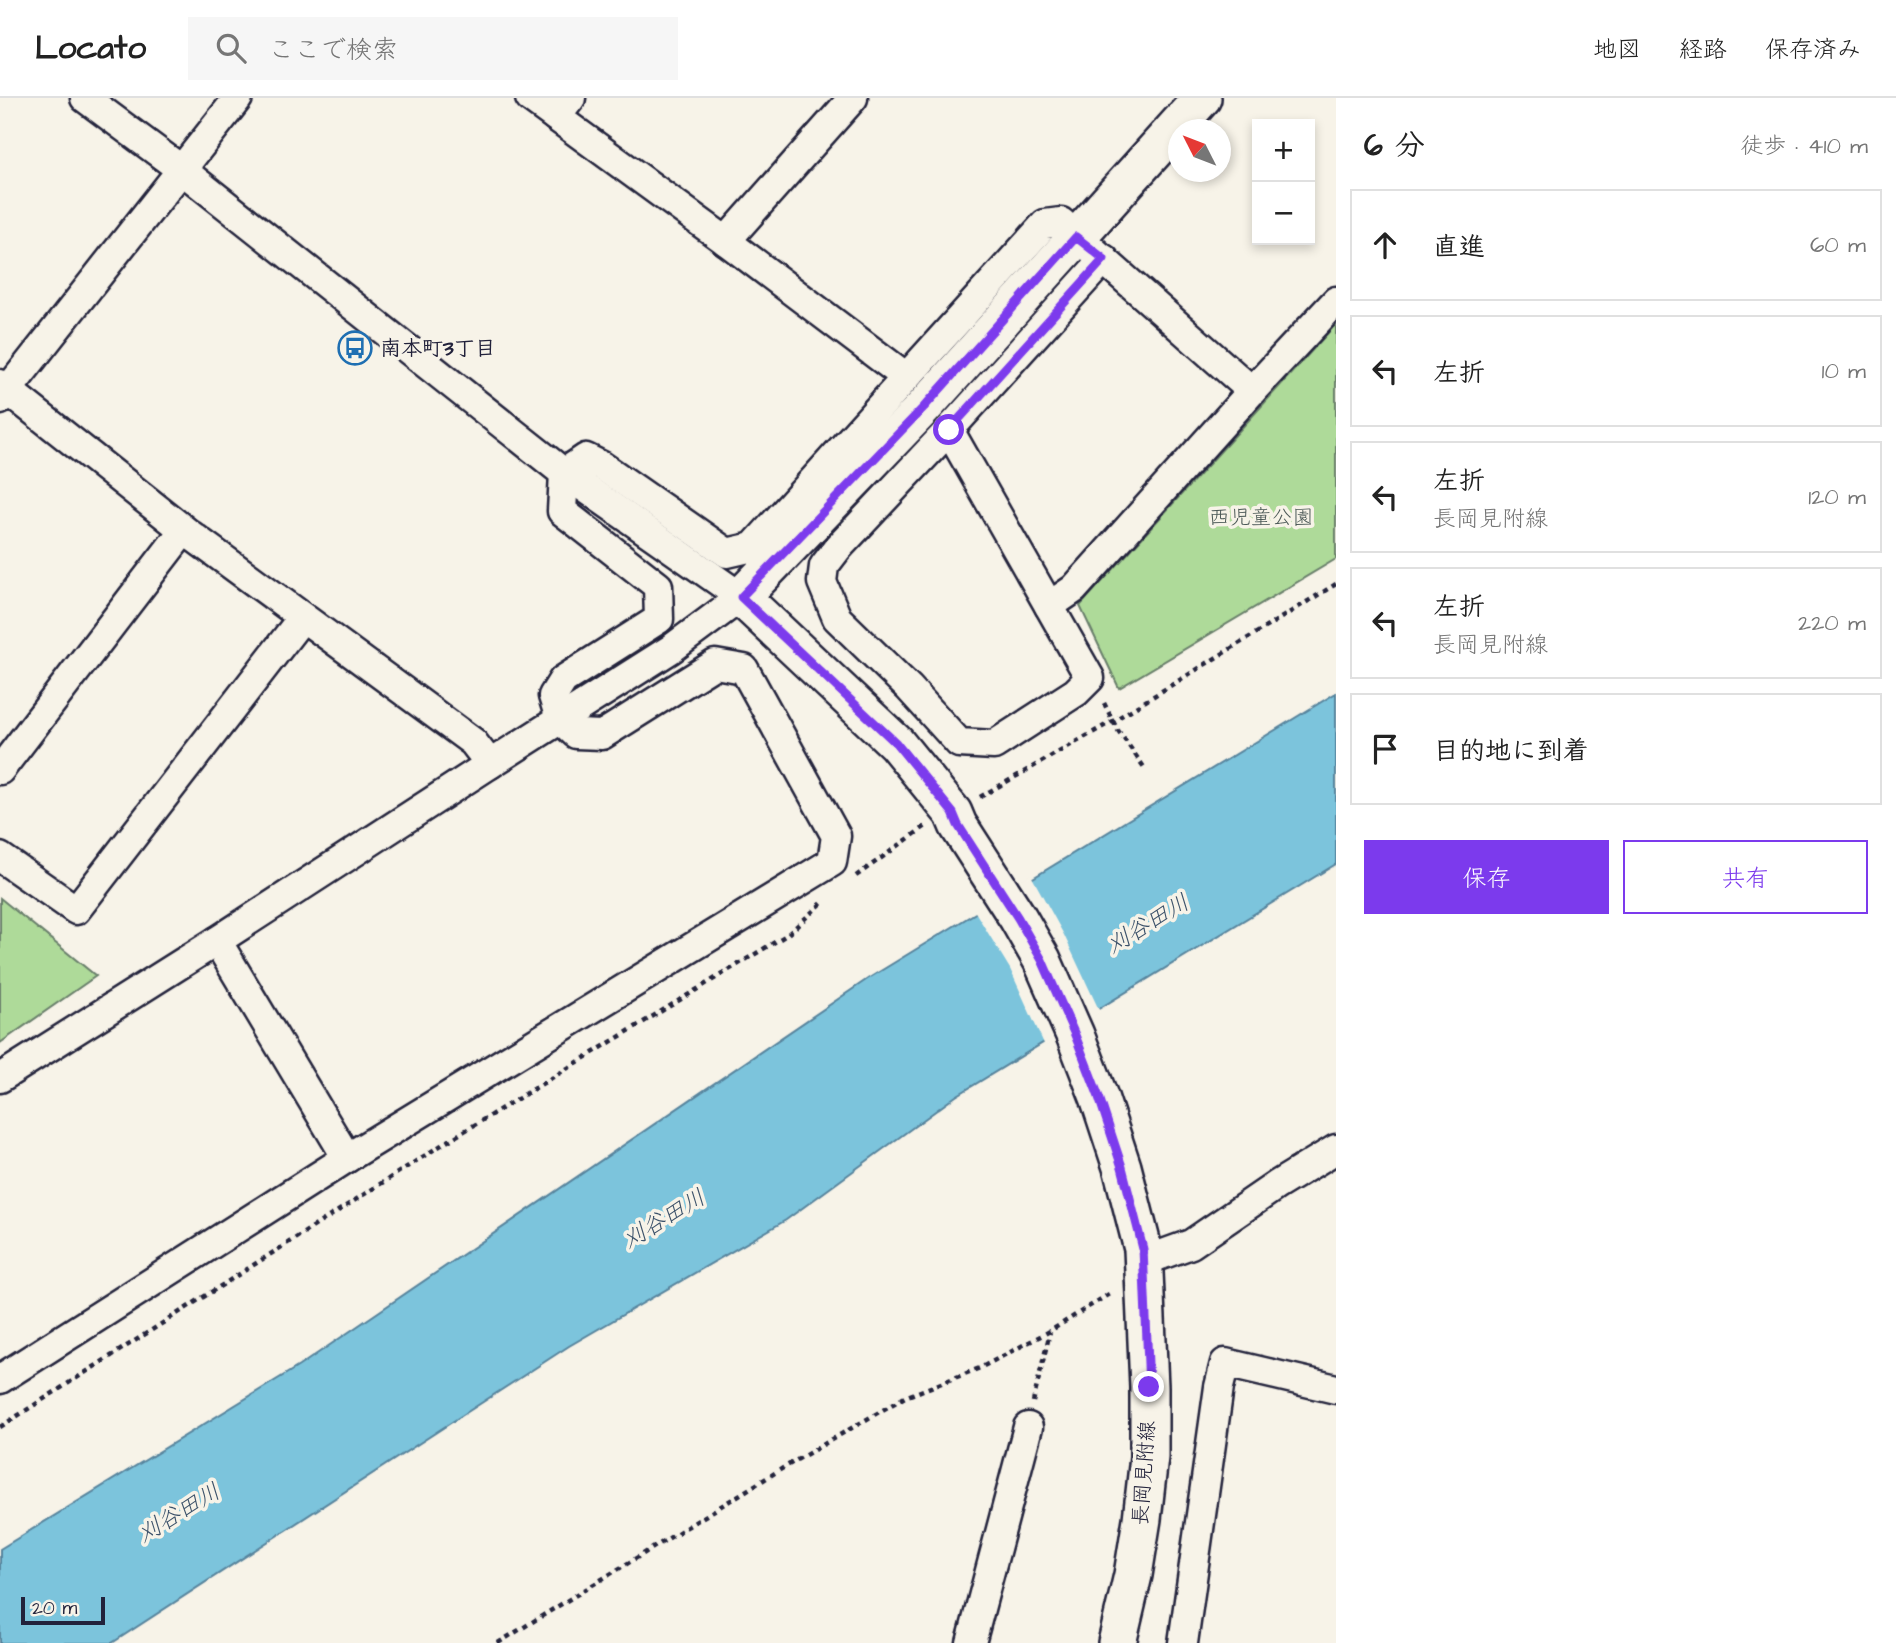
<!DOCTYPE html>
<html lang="ja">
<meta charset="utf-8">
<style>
:root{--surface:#fff;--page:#f6f6f6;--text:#222;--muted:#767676;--line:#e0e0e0;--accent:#7c3aed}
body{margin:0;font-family:"Architects Daughter","Klee One",sans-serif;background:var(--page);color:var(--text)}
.controls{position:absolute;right:21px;top:21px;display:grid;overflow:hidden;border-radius:0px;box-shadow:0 4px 10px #0003}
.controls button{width:63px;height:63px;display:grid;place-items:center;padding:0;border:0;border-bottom:2px solid var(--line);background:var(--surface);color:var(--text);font:35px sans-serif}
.compass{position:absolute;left:1168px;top:21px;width:63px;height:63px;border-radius:50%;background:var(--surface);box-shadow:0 4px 10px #0003;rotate:312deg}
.scale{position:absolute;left:21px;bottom:18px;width:84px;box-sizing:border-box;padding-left:7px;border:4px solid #22223b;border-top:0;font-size:19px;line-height:24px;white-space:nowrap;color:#22223b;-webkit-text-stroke:5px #f7f3e8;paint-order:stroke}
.stop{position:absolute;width:21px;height:21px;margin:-16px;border:5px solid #7c3aed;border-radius:50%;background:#fff}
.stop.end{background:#7c3aed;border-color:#fff;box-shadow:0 2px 7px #0008}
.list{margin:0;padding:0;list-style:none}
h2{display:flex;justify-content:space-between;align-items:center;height:91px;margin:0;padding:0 28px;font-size:30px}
h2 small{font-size:23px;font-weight:400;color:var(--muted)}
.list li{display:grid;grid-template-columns:46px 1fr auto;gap:21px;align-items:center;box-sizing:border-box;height:112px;margin:0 14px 14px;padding:0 14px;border:2px solid var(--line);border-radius:0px}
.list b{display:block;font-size:26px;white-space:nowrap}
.list p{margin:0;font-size:23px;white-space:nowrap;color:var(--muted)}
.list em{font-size:23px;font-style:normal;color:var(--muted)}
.actions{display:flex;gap:14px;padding:21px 28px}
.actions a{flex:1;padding:16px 0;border:2px solid var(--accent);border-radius:0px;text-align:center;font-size:24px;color:var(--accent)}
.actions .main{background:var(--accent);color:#fff}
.icon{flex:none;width:38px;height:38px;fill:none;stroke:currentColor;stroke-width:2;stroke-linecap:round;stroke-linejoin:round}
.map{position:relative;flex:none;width:1336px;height:1545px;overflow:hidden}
header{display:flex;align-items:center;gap:42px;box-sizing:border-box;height:98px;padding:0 35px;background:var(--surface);border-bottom:2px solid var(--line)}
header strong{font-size:33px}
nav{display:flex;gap:38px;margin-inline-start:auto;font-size:24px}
.search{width:490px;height:63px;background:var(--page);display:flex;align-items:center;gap:18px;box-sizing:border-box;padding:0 24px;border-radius:0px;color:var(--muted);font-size:26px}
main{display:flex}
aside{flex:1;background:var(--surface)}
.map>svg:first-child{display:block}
.green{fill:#aeda99;stroke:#687e6a;stroke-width:2}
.water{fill:#7bc4dc;stroke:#57839c;stroke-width:2}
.pier{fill:#f7f3e8}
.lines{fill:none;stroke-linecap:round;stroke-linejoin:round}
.minor-casing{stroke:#22223b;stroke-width:33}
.major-casing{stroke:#22223b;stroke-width:42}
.path{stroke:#22223b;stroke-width:4.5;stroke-dasharray:5 5;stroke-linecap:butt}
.minor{stroke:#f7f3e8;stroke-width:28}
.major{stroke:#f7f3e8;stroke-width:37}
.route{stroke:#7c3aed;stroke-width:9}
.labels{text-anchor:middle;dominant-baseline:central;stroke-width:7;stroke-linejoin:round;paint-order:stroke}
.poi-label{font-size:21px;font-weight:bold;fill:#22223b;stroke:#f7f3e8;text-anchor:start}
.park-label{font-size:21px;fill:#4c5957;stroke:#f7f3e8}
.street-label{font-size:21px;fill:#22223b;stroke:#f7f3e8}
.water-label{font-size:23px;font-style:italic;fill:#3d536b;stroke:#f7f3e8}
</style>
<header>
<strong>Locato</strong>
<div class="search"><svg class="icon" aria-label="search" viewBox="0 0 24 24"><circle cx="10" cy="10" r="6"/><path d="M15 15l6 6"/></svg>ここで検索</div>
<nav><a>地図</a><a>経路</a><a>保存済み</a></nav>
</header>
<main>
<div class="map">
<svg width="1336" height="1545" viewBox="0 0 1336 1545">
<rect width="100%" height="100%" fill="#f7f3e8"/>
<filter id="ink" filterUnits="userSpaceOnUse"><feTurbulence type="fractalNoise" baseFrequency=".0143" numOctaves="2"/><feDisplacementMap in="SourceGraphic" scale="14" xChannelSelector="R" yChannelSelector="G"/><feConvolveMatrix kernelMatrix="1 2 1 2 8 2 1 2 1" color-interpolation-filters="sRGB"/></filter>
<g filter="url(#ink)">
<!-- green -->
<g class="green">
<polygon points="1336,226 1336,461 1119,590 1080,508"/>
<polygon points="0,800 96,878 0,945"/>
</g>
<!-- water -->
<polygon class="water" points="1336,595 1336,766 956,998 786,1122 569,1248 112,1545 0,1545 0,1451 299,1268 869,880"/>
<!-- pier -->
<polygon class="pier" points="1031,777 1064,837 1100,914 1045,948 1010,871 974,812"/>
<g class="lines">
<defs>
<g id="minor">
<polyline points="530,0 726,143 906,279"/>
<polyline points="556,19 571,0"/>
<polyline points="726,143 853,0"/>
<polyline points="0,286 184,432 473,644 490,666"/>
<polyline points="0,302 238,0"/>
<polyline points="949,332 1090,580 1076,594 994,647 959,645 909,590 837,520 822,484 824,468 837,451 949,332 1104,161"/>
<polyline points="1049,508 1074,491 1252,293 1336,203"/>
<polyline points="0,672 184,432"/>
<polyline points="0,759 76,812 302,520"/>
<polyline points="217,843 347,1060"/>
<polyline points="0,980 217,843 490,666 671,551 741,499 564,375 182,72 85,0"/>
<polyline points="1144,1163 1191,1146 1277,1087 1336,1051"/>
<polyline points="0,1281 347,1060 832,764 836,738 744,571 715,566 602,637 576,636 560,621 553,598 563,582 659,521 658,488 562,413 564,375 586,360 602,368 727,455 753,449 1045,126 1061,124 1252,293"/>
<polyline points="971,1545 1028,1329"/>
<polyline points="1183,1545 1219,1289 1225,1265 1336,1291"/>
</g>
<polyline id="major" points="1117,1545 1133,1477 1142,1421 1149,1359 1149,1289 1143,1151 1122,1069 1099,999 1075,937 1042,862 1018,820 958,727 953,715 896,645 741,499 924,309 1202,0"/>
</defs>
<!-- minor casing -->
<use href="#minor" class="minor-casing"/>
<!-- major casing -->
<use href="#major" class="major-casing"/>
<!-- path -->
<g class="path">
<polyline points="1104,605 1117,631 1146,672"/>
<polyline points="980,699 1113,623 1336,486"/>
<polyline points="856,778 926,728"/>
<polyline points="1033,1304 1050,1234"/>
<polyline points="0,1329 435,1051 788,836 822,805"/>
<polyline points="498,1545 783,1370 905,1299 980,1270 1050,1233 1109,1196"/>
</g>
<!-- minor -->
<use href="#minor" class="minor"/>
<!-- major -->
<use href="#major" class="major"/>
</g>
</g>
<g class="lines" filter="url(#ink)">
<!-- route -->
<polyline class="route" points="949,332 1104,161 1076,139 924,309 741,499 896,645 953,715 958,727 1018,820 1042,862 1075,937 1099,999 1122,1069 1143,1151 1149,1289"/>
</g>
<!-- icons -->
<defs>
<symbol id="bus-ring" viewBox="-11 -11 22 22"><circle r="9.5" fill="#f7f3e8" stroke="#1f6fb2" stroke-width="1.5"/><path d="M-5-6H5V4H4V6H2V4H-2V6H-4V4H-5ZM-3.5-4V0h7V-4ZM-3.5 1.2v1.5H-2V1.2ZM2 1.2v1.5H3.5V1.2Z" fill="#1f6fb2"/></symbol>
</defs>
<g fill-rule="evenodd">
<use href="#bus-ring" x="336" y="231" width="38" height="38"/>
</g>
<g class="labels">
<!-- poi labels -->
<g class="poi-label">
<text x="380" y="250">南本町3丁目</text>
</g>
<!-- park labels -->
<g class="park-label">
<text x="1261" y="419">西児童公園</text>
</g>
<!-- street labels -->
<g class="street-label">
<text transform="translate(1144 1375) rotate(-86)">長岡見附線</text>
</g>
<!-- water labels -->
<g class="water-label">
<text transform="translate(1148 826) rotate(-31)">刈谷田川</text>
<text transform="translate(664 1121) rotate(-31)">刈谷田川</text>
<text transform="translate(179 1415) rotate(-31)">刈谷田川</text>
</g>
</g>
</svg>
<div class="controls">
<button>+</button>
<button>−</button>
</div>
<svg class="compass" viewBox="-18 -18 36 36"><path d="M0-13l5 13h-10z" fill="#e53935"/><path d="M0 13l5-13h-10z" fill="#767676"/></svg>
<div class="scale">20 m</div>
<div class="stop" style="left:949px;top:332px"></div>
<div class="stop end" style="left:1149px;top:1289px"></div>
</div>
<aside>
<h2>6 分<small>徒歩 · 410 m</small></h2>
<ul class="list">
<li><svg class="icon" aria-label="ahead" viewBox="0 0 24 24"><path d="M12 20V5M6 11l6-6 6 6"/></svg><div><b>直進</b></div><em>60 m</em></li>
<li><svg class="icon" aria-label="left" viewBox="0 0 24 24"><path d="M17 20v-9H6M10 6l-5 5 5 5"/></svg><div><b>左折</b></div><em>10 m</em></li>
<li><svg class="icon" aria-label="left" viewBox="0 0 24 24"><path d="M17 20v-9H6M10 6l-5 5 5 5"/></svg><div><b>左折</b><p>長岡見附線</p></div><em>120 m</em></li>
<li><svg class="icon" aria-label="left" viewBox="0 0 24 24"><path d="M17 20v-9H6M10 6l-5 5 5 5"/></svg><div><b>左折</b><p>長岡見附線</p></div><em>220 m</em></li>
<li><svg class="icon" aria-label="arrive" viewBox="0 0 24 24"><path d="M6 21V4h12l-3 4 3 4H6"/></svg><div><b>目的地に到着</b></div></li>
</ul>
<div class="actions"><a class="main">保存</a><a>共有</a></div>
</aside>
</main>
